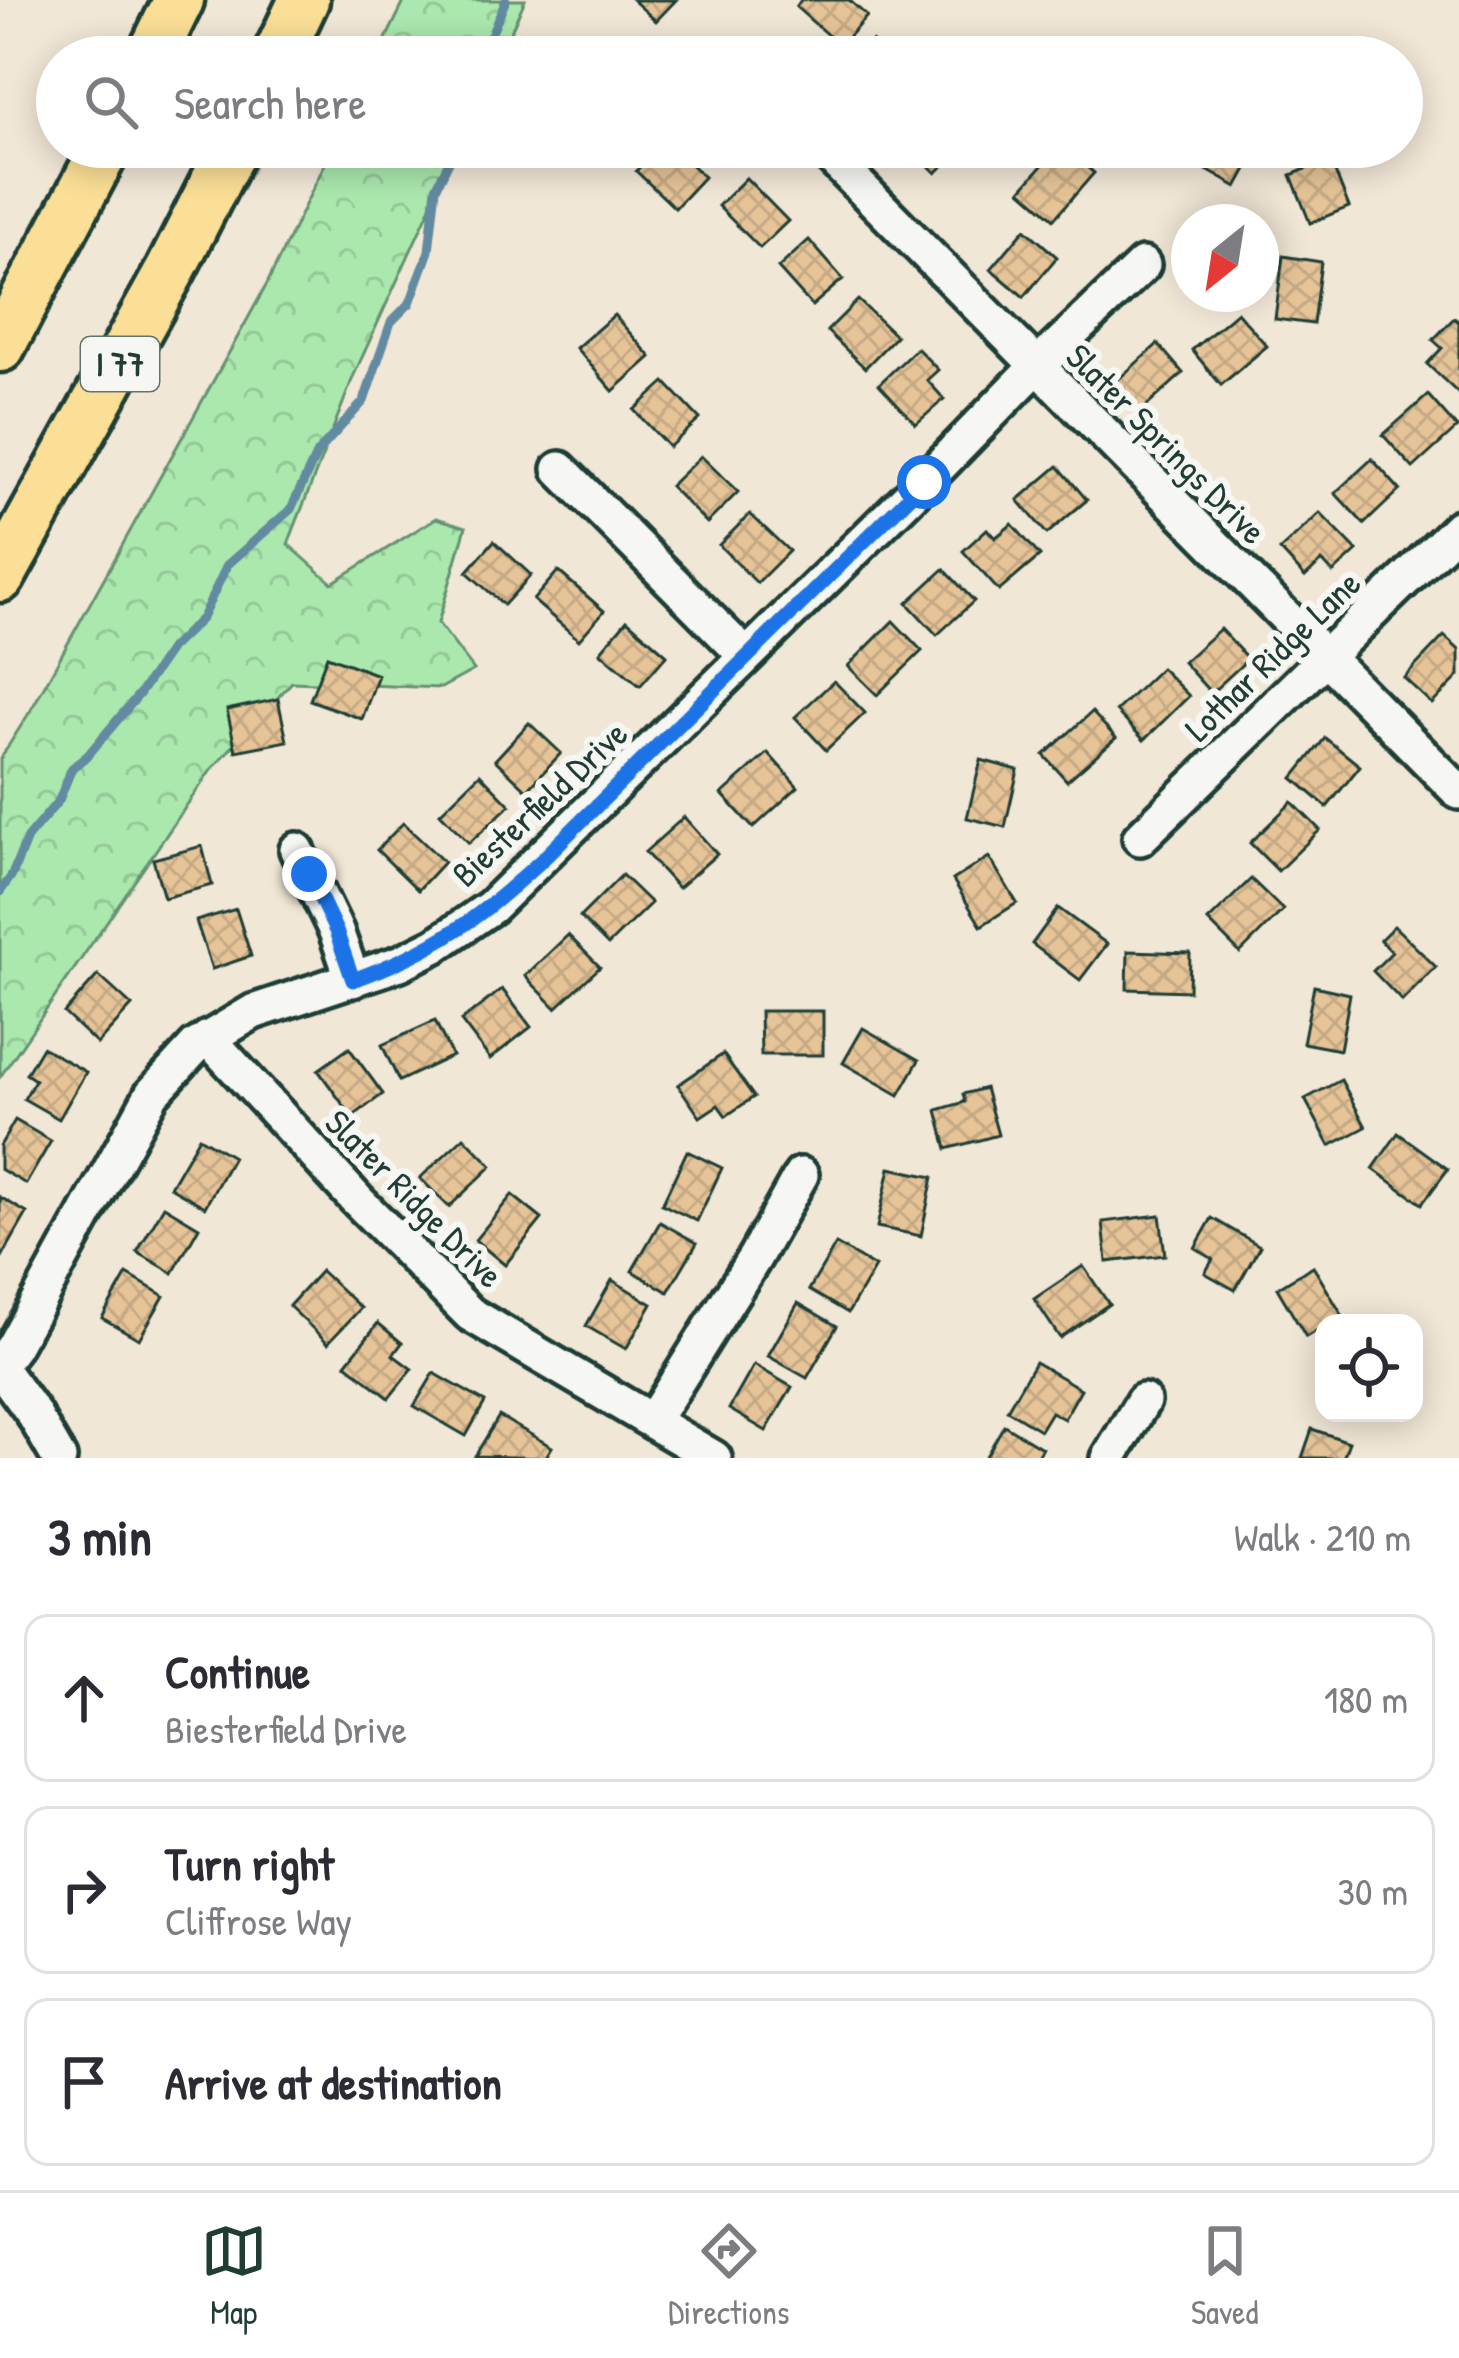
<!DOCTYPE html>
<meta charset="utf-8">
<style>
:root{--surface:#fff;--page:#f7f7f7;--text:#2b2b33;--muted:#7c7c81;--line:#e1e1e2;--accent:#1f3d34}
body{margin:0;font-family:"Patrick Hand",sans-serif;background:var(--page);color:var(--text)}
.controls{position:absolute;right:36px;bottom:36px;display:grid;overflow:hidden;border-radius:24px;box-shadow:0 6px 30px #0003}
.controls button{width:108px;height:108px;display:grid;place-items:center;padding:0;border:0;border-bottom:3px solid var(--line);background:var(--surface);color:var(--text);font:60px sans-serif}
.compass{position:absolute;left:1171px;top:204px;width:108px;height:108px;border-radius:50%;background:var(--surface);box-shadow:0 6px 30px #0003;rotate:210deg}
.stop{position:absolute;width:36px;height:36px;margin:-27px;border:9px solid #1a73e8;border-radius:50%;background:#fff}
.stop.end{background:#1a73e8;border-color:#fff;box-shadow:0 3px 12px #0008}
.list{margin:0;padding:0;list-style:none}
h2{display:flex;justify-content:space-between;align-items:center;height:156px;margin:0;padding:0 48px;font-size:51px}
h2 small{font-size:39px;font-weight:400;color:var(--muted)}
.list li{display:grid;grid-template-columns:78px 1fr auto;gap:36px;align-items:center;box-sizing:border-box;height:168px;margin:0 24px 24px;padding:0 24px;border:3px solid var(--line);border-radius:24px}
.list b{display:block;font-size:45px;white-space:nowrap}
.list p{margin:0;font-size:39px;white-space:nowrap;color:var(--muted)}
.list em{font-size:39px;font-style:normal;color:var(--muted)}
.icon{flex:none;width:66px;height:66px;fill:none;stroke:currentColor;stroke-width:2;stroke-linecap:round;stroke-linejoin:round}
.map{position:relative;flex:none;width:1459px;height:1458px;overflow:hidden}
.search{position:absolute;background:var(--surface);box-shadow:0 6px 30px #0003;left:36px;right:36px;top:36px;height:132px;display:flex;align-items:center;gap:30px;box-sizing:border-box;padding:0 42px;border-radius:66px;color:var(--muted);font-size:45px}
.sheet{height:732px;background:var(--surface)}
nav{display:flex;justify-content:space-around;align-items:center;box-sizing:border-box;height:168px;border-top:3px solid var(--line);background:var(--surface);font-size:33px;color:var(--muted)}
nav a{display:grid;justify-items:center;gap:6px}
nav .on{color:var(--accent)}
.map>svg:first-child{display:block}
.forest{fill:url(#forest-crowns);stroke:#659271;stroke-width:3}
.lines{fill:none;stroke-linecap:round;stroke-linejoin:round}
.stream{stroke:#628aa1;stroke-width:9}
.building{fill:url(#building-cross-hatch);stroke:#1f3d34;stroke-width:3}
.minor-casing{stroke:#1f3d34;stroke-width:42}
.highway-casing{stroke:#1f3d34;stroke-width:57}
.minor{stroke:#f6f6f2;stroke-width:33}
.highway{stroke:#fbdf96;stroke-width:48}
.route{stroke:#1a73e8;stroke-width:15}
.labels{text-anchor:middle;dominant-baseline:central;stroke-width:12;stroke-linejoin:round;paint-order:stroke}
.shield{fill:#f6f6f2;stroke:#60746d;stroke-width:3}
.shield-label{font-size:33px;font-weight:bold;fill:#1f3d34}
.street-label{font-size:36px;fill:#1f3d34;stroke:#f6f6f2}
</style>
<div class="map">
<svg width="1459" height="1458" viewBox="0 0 1459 1458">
<defs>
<pattern id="forest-crowns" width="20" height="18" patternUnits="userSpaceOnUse" patternTransform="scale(3)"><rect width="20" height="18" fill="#abe8ae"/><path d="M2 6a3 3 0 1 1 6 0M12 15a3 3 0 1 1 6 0" fill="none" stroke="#93c896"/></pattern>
<pattern id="building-cross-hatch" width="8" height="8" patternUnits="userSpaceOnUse" patternTransform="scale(3)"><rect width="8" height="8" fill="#e6c498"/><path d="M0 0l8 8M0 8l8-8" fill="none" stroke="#c5a984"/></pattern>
</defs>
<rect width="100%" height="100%" fill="#f1e7d7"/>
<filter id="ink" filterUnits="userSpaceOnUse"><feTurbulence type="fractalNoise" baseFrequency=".00833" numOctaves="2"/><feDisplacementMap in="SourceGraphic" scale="24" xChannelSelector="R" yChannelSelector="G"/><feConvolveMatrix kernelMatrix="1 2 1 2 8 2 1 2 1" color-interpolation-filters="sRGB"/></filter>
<g filter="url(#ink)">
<!-- forest -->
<g class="forest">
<polygon points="405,0 525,0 499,57 377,57"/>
<polygon points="333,147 458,147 354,375 288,544 332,583 436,518 466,527 438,623 474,670 441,688 292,682 211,770 0,1077 0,759 31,710 267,284"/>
</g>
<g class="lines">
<!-- stream -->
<g class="stream">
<polyline points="486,57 490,37 506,0"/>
<polyline points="0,892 12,875 27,838 59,800 72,768 88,755 140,693 171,648 202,618 227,565 291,509 317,453 364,401 391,322 410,303 429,251 436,188 456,147"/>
</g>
</g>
<!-- building -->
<g class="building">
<polygon points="633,0 676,0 656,21"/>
<polygon points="801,0 849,0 867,16 840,46 796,7"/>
<polygon points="872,41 888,57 855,57"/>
<polygon points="659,147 673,147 704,177 675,208 636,171"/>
<polygon points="910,147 962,147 936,173"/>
<polygon points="1058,147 1064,147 1094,173 1054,219 1021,190"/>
<polygon points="1201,147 1241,147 1238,152 1252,160 1237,187 1205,169 1214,154"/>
<polygon points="1330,159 1349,207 1310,223 1291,175"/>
<polygon points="746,178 788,221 760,248 718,206"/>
<polygon points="1025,229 1057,257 1024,297 991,269"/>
<polygon points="809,240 843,279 812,306 778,268"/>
<polygon points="1283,256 1321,262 1313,324 1275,319"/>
<polygon points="858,300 896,336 865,368 827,331"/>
<polygon points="1237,312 1267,346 1221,385 1192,350"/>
<polygon points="614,315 651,357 613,391 576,348"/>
<polygon points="1454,318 1459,322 1459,394 1427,364 1442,348 1433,340"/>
<polygon points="1158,344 1183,373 1139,413 1113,384"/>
<polygon points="917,348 938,370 927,380 944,399 916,424 879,384"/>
<polygon points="665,382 700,419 669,447 634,410"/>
<polygon points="1428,395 1457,428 1413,468 1383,435"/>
<polygon points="701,456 738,492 707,523 670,486"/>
<polygon points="1372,459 1400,490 1364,524 1335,493"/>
<polygon points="1058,466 1087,500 1047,534 1018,500"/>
<polygon points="1320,513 1357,551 1333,573 1322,561 1305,577 1280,550"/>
<polygon points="750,514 789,551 757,583 719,545"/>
<polygon points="1012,524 1040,556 999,591 963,551 987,529 995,538"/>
<polygon points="494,541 531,575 504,605 467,572"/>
<polygon points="944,569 974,601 937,635 907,603"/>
<polygon points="558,571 604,611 579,640 533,600"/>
<polygon points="627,620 667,655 640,686 600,652"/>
<polygon points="893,621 922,651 877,695 848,666"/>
<polygon points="1220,629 1248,659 1211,693 1183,662"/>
<polygon points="1444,636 1459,650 1459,676 1432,704 1404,678"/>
<polygon points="327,656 378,675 362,719 310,700"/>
<polygon points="1161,668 1189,696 1144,740 1116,711"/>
<polygon points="834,681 865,713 826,750 795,717"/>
<polygon points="278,699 287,741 236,751 227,710"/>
<polygon points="1092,712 1116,738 1067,781 1044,755"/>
<polygon points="529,723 561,753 527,790 495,760"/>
<polygon points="1325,738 1360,766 1327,807 1293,778"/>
<polygon points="768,753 798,787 753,828 722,794"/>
<polygon points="981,760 1018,770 1005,827 967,818"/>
<polygon points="480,774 510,805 469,843 440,813"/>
<polygon points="1292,802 1320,830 1278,871 1250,843"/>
<polygon points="684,817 717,854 678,888 645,852"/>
<polygon points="403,823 444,862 418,890 377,850"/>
<polygon points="202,846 212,885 164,898 153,859"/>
<polygon points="989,857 1017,903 981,926 953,880"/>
<polygon points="622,875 651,903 608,945 580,917"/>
<polygon points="1251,879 1283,910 1240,953 1208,921"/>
<polygon points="1058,908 1107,944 1080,980 1032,944"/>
<polygon points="236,909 251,956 212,969 196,921"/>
<polygon points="1394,926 1436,967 1402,1001 1373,971 1392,952 1380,940"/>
<polygon points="568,935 600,967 556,1008 525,976"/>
<polygon points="1128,951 1190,953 1189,991 1127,989"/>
<polygon points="98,975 132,1006 97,1044 64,1013"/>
<polygon points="1314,986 1350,994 1340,1050 1303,1043"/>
<polygon points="502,989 531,1027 490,1059 461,1021"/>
<polygon points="760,1011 823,1011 823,1055 761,1055"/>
<polygon points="435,1021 452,1056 399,1081 382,1045"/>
<polygon points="863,1028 919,1060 899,1095 843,1063"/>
<polygon points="42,1047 86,1072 59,1119 24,1099 35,1080 26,1074"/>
<polygon points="349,1048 383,1094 352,1117 318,1070"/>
<polygon points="723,1054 754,1097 726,1116 718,1105 700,1117 678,1085"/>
<polygon points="1341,1080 1366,1127 1330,1146 1305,1099"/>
<polygon points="985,1088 998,1135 947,1149 937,1110 965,1102 963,1094"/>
<polygon points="15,1120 51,1141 26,1184 0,1169 0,1146"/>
<polygon points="1398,1133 1448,1169 1422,1204 1373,1169"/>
<polygon points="199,1137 233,1157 205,1207 170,1187"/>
<polygon points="464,1137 492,1166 449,1207 420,1178"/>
<polygon points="687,1151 722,1168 697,1221 662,1204"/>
<polygon points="890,1168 933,1177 921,1236 877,1227"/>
<polygon points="512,1195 542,1219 505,1265 475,1240"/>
<polygon points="0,1197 27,1213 2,1257 0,1256"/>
<polygon points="164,1206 199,1227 173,1273 137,1252"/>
<polygon points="1160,1215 1165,1255 1107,1262 1103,1222"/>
<polygon points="1212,1218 1260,1246 1235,1290 1205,1273 1213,1259 1195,1248"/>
<polygon points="660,1222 697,1243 668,1292 632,1271"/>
<polygon points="836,1244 875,1267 848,1313 809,1290"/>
<polygon points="1083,1266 1109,1304 1060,1338 1034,1299"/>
<polygon points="1313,1266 1342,1315 1329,1323 1324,1323 1324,1326 1306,1337 1277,1288"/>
<polygon points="321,1271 361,1308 328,1343 289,1306"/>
<polygon points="127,1274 164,1296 139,1339 102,1318"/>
<polygon points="612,1280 652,1304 626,1349 586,1326"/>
<polygon points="798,1303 837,1326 807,1378 768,1356"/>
<polygon points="378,1323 402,1343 393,1355 412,1369 389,1398 346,1364"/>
<polygon points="1035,1362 1081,1389 1064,1419 1051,1412 1040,1430 1007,1410"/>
<polygon points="754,1365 792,1387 766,1431 729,1409"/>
<polygon points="434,1373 485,1402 466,1436 414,1406"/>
<polygon points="499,1416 552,1447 545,1458 475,1456"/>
<polygon points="1004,1425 1042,1448 1036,1458 985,1458"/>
<polygon points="1312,1429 1349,1442 1343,1458 1302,1458"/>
</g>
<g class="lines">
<defs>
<g id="minor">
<polyline points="821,147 1459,792"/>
<polyline points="560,469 746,656"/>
<polyline points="1140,838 1459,527"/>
<polyline points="297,850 336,931 353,980"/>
<polyline points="208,1038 357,1200 470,1314 714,1458"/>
<polyline points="0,1364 13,1347 152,1094 196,1046 253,1012 400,963 436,945 491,907 924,482 1036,367 1143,265"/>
<polyline points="0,1368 33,1413 59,1458"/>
<polyline points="653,1420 755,1257 801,1175"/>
<polyline points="1109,1458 1143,1401"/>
</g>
<g id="highway">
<polyline points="151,57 179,0"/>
<polyline points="277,57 304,0"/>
<polyline points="0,347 106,147"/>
<polyline points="0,577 170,271 233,147"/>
</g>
</defs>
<!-- minor casing -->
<use href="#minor" class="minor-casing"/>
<!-- highway casing -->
<use href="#highway" class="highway-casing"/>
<!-- minor -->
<use href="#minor" class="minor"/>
<!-- highway -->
<use href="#highway" class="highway"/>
</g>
</g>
<g class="lines" filter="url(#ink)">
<!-- route -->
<path class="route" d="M309,874L336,931L353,980C436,950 478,919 542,860L924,482"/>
</g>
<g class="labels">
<!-- shield labels -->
<rect class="shield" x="81" y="337" width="78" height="54" rx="9"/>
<g class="shield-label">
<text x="120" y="364">I 77</text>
</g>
<!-- street labels -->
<g class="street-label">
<text transform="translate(1167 443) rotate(45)">Slater Springs Drive</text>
<text transform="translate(1272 655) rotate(-44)">Lothar Ridge Lane</text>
<text transform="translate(539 803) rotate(-43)">Biesterfield Drive</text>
<text transform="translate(415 1198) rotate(45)">Slater Ridge Drive</text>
</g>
</g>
</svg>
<div class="controls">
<button><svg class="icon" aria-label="locate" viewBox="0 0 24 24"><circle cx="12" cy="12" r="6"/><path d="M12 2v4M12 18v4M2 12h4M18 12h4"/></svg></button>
</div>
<svg class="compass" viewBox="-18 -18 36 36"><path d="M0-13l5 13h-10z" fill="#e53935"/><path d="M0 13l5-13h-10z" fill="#7c7c81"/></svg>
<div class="stop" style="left:924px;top:482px"></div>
<div class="stop end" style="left:309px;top:874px"></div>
<div class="search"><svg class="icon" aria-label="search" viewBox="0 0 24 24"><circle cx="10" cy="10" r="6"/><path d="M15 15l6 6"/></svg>Search here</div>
</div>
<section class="sheet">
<h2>3 min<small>Walk · 210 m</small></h2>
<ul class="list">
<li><svg class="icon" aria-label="ahead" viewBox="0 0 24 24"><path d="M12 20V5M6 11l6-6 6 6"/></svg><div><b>Continue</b><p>Biesterfield Drive</p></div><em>180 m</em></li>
<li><svg class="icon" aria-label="right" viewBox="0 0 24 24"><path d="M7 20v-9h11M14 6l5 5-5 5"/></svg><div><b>Turn right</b><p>Cliffrose Way</p></div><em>30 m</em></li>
<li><svg class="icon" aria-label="arrive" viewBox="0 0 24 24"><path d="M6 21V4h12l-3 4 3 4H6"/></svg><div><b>Arrive at destination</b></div></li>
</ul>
</section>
<nav>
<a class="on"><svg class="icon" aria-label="map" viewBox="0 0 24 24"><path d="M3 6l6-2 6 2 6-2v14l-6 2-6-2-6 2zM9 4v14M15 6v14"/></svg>Map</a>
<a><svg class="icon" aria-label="directions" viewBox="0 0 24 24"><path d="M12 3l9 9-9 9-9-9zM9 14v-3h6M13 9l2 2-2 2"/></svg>Directions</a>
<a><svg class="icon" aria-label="saved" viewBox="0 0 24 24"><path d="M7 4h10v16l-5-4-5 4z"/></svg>Saved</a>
</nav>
